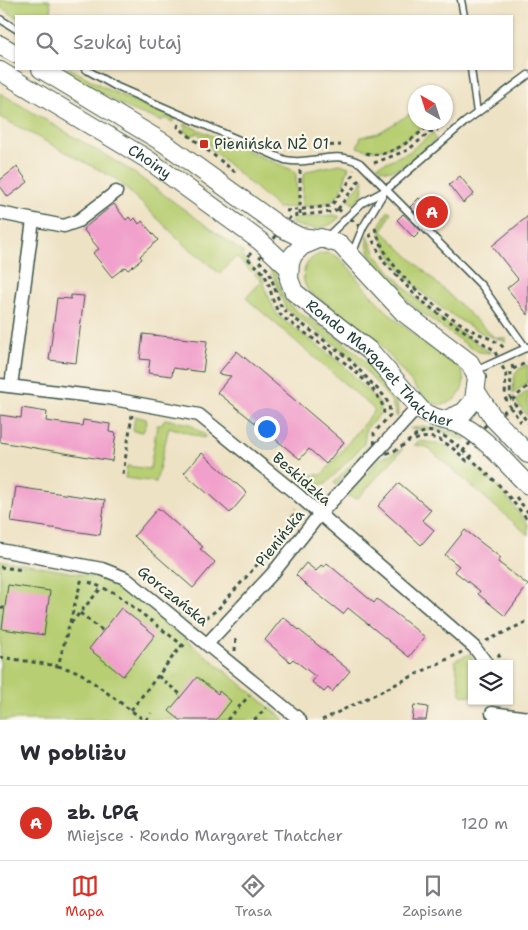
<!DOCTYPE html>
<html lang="pl">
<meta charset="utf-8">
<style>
:root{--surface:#fff;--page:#f2f2f3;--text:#2b2b33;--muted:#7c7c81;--line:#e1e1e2;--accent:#d93025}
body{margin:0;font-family:"Shantell Sans",sans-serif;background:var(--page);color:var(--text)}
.controls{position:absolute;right:15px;bottom:15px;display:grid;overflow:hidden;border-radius:0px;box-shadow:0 1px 4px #0004}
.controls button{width:45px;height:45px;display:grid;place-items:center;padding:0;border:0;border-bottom:1px solid var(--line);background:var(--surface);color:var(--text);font:25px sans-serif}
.compass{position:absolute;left:408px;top:85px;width:45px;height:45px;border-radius:50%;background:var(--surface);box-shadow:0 1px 4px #0004;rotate:321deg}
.you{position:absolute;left:266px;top:428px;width:18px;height:18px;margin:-12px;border:4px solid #fff;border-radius:50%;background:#1a73e8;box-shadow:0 0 0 8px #1a73e833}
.badge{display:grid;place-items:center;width:32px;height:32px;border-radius:50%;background:var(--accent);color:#fff;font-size:16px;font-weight:700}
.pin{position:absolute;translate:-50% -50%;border:2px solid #fff;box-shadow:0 1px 5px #0006}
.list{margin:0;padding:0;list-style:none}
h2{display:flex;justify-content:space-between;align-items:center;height:65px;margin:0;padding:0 20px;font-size:21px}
h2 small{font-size:16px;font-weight:400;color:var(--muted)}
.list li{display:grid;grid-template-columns:32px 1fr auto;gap:15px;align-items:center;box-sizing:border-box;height:75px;padding:0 20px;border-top:1px solid var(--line)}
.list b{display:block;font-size:19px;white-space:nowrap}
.list p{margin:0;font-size:16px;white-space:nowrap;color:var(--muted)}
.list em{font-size:16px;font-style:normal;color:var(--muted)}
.icon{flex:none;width:28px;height:28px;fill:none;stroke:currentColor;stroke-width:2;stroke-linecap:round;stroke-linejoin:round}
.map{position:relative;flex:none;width:528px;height:720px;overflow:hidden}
.search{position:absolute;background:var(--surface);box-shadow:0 1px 4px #0004;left:15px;right:15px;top:15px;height:55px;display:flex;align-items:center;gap:12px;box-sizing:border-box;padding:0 18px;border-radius:0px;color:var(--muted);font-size:19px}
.sheet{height:140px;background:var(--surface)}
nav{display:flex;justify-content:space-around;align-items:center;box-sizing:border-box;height:70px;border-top:1px solid var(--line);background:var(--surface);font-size:14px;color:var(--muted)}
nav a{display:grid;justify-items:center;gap:2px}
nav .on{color:var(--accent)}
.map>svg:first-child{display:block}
.green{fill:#b7ce72;stroke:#6b8653}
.building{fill:#f1a0cb}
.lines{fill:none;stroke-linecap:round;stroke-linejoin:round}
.lane-casing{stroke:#3e564a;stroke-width:9}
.street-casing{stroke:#3e564a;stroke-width:15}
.secondary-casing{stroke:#3e564a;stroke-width:20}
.path{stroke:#3e564a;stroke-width:3;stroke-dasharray:4 4;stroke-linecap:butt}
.lane{stroke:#fff;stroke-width:6}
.street{stroke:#fff;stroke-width:12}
.secondary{stroke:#fff;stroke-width:18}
.poi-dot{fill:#c8321e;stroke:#fbf7ec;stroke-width:2}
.labels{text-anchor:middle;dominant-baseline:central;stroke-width:4.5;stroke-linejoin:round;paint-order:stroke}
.poi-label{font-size:15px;fill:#1f3d34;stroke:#fbf7ec;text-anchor:start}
.street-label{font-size:15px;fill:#1f3d34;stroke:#fbf7ec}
</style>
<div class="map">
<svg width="528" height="720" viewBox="0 0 528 720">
<rect width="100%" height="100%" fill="#fbf7ec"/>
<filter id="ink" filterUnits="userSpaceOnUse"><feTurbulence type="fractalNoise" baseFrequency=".02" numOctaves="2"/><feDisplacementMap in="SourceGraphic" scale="10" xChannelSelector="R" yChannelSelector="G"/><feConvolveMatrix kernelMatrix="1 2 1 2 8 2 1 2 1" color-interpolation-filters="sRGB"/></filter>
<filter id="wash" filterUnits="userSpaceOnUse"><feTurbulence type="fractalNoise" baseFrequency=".0096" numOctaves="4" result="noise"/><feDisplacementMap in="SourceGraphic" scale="20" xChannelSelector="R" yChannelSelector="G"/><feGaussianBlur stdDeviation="1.12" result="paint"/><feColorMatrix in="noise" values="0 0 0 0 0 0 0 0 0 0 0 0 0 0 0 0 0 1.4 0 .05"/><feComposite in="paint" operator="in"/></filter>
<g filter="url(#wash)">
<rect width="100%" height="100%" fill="#eee2c4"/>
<!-- green -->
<g class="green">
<polygon points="0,0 50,0 52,16 16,17 0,7"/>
<polygon points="59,69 71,69 109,90 176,119 172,122 165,118 161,121 129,109"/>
<polygon points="0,93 130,170 244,253 242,257 255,269 252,272 236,257 220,274 182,242 116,179 0,117"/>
<path d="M415,111L416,122L423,123L425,125C405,141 382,157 357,147L361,137L378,133Z"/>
<polygon points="185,124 292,170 296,174 297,207 278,208 211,149 209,142 197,133 191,136 184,131"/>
<path d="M432,133L436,139C422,150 395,182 377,166L409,152Z"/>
<path d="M340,164L349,167C346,172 346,177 344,183C337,205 322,205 302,207L303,176L307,171Z"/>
<polygon points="364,179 362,194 353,204 347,200"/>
<path d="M388,211L391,212L382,231L495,338H506V342C498,338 489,337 480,332C440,310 388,273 379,226Z"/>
<path d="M334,215L340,217C327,231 306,231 290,222L295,218Z"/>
<path d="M367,235L378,258L416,299L432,313L491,353L479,352L470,347C438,325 364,277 367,235Z"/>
<path d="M325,253C341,254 350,269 359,281C387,316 421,341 458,366C474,386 452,414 429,401C419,395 393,358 381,346C367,333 352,321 336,310C327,303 315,298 308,290C297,274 307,255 325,253Z"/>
<path d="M265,257C279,270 277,290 289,304C299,315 316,322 328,331C348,345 406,390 397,417L391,400L363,368L341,349L286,309Z"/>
<polygon points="257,271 263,277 266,291 277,315 342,364 381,405 379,415 366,429 364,444 326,484 311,486 311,475 322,475 375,410 246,298 262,281 254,274"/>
<path d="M528,365V382L513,394C514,379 512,370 528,365Z"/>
<polygon points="528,390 528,417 516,401"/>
<polygon points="135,416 146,419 147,423 143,432 133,431"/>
<polygon points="165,419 190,424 206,436 203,438 169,427 156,482 125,478 127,466 150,469 157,425 161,425"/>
<polygon points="423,426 454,432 469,438 462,440 440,431 410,429"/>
<polygon points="420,441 445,445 469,466 472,463 496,484 528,524 528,535 427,447 414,445"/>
<polygon points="372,442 371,447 336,485 334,483"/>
<polygon points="403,449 357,499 347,496 380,459"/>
<polygon points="0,560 102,578 134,597 285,720 0,720"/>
<polygon points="470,654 476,664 472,664 472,696 461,695 455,660"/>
</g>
<g id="blocks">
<!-- building -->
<g class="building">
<polygon points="17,167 28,182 8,197 0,186 0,180"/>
<polygon points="460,176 474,194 463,203 449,185"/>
<polygon points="419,198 436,214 427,224 410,207"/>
<polygon points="114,204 126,220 129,217 132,221 135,218 139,224 142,221 158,240 140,256 142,259 128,270 125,267 112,277 93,253 99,249 83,229"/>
<polygon points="403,214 421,231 414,238 397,220"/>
<polygon points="528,216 528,315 507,288 518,279 492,246"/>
<polygon points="71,295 84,296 76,363 49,360 57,298 71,299"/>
<polygon points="143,334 207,341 203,372 173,368 172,376 148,373 150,360 140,359"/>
<polygon points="237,351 344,442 326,464 309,449 300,459 217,392 231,376 218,374"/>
<polygon points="22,408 47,412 46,421 82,426 83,420 110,424 109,432 116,433 112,461 0,442 0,415 21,418"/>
<polygon points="202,453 247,493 230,513 184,473"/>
<polygon points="399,483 431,510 422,520 434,530 421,545 378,506"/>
<polygon points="16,487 105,500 100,535 11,522"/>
<polygon points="158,508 203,547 200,549 215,562 193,588 134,536"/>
<polygon points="465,530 501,558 498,562 528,585 505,616 478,594 480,591 454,571 459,566 445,555"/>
<polygon points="306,563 316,571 321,565 324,567 327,563 374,603 377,599 425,637 409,657 348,608 343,614 305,584 296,575"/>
<polygon points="8,585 50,591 44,635 2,629"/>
<polygon points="121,608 155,635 123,676 89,649"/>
<polygon points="283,617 350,671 332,692 328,688 324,692 312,682 316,677 293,659 290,662 265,640"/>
<polygon points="197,677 218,694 219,691 231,701 216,720 180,720 169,711"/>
<polygon points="414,705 428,707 426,720 412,720"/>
</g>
</g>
</g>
<g filter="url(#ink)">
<use href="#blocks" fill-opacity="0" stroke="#3e564a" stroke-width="1"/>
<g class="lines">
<defs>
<g id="lane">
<polyline points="461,0 464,16"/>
<polyline points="0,19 16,29"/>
<path d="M85,69L115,86L285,160C313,166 332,149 360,163L482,286L526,348"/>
<polyline points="471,69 477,113"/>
<polyline points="327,237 362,203 386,190 465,122 528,75"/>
<polyline points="352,254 363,227 385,191"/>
<polyline points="475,371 528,347"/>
</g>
<g id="street">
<polyline points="0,213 64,226 78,221 116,192"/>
<polyline points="0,385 108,398 199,415 299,496 474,647 487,664"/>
<polyline points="11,386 33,220"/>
<polyline points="0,550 102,569 125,578 300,720"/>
<polyline points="207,644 273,573 319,515 418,407"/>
<polyline points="492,713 528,718"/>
</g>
<g id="secondary">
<polyline points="0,45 16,54"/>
<polyline points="41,69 164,143 282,228 300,237 316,239"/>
<path id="s1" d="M0,71L147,159L260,241L289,268"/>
<polyline points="477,393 494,419 528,454"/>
<path id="s2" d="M446,420L464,412L474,400L477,378L470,363L403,312L340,244L321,238L302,246L293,255L290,263L289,279L294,292L370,351L422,411C434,421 451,419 465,427C489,441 508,466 528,485"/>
</g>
</defs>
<!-- lane casing -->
<use href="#lane" class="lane-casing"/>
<!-- street casing -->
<use href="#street" class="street-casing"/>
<!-- secondary casing -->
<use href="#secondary" class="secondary-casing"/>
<!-- path -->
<g class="path">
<polyline points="179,124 178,127 235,172"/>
<polyline points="322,146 341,145"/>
<path d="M366,153C387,160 411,140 426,128L430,132"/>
<polyline points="374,163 408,150 430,132 438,130"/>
<polyline points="300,170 300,214"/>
<path d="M338,209L369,233L384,262L418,298L447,320L494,350L506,374L505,397L510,407L485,426L463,451C413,403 413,460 375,453L374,433L390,415L389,405L385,397L348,358L287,313L280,304L269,271L258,260L291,216L332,212Z"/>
<polyline points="338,209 361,177"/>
<polyline points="286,211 331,206 351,179 354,170"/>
<path d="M375,228C388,273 432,306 471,330C480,335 497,340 504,348"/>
<path d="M251,253L247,258C252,263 260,268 264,274C273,288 270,306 284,318C305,334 393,389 383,417"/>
<polyline points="512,365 513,369 511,372 510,397 528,423"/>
<polyline points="513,369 528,362"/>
<polyline points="512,400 528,386"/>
<polyline points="510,407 521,422"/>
<path d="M415,440C436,431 452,447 467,461L474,453"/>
<polyline points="463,451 499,485 528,520"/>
<polyline points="123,474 132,415"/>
<polyline points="516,497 528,512"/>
<polyline points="291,526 294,510"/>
<polyline points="0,567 24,570"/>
<polyline points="89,582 115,593 185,647"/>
<polyline points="0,608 5,608"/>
<polyline points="80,613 103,631"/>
<polyline points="197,618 207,617 217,610 286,532"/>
<polyline points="71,623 102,587"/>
<polyline points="486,641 528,621"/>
<polyline points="235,651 236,635"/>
<polyline points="498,654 504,664"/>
<polyline points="0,657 58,666 82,578"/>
<polyline points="58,666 79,672 144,720"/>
<polyline points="158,676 180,694"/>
<polyline points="131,710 182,645"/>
<polyline points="146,720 151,713"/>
<polyline points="227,720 249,696"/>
<polyline points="254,720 266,708"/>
<polyline points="322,720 462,652"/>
</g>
<!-- lane -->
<use href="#lane" class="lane"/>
<!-- street -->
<use href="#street" class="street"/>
<!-- secondary -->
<use href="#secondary" class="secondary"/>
</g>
</g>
<!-- markers -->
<rect class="poi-dot" x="199" y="139" width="10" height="10" rx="2.5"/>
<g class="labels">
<!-- poi labels -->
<g class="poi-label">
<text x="214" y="144">Pienińska NŻ 01</text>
</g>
<!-- street labels -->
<g class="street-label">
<text stroke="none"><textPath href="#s1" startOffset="175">Choiny</textPath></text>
<text stroke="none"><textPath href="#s2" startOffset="456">Rondo Margaret Thatcher</textPath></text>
<text transform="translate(302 479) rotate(41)">Beskidzka</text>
<text transform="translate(280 538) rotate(-51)">Pienińska</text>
<text transform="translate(173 596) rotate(39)">Gorczańska</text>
</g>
</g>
</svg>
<div class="controls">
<button><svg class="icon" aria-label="layers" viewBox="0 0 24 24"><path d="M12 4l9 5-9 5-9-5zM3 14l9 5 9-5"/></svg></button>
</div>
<svg class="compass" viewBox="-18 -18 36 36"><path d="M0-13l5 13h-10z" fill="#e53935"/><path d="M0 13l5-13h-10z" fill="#7c7c81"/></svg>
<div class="you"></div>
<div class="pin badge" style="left:432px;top:212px">A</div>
<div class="search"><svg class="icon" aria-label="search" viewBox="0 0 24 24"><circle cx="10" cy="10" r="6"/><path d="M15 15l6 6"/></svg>Szukaj tutaj</div>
</div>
<section class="sheet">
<h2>W pobliżu<small></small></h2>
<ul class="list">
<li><span class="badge">A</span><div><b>zb. LPG</b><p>Miejsce · Rondo Margaret Thatcher</p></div><em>120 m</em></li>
</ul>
</section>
<nav>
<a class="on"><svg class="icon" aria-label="map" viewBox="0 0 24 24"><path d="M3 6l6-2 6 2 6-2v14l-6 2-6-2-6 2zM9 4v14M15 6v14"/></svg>Mapa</a>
<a><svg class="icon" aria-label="directions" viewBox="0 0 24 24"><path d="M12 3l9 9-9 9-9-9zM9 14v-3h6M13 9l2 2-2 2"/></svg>Trasa</a>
<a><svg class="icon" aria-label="saved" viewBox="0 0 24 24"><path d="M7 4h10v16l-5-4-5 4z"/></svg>Zapisane</a>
</nav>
